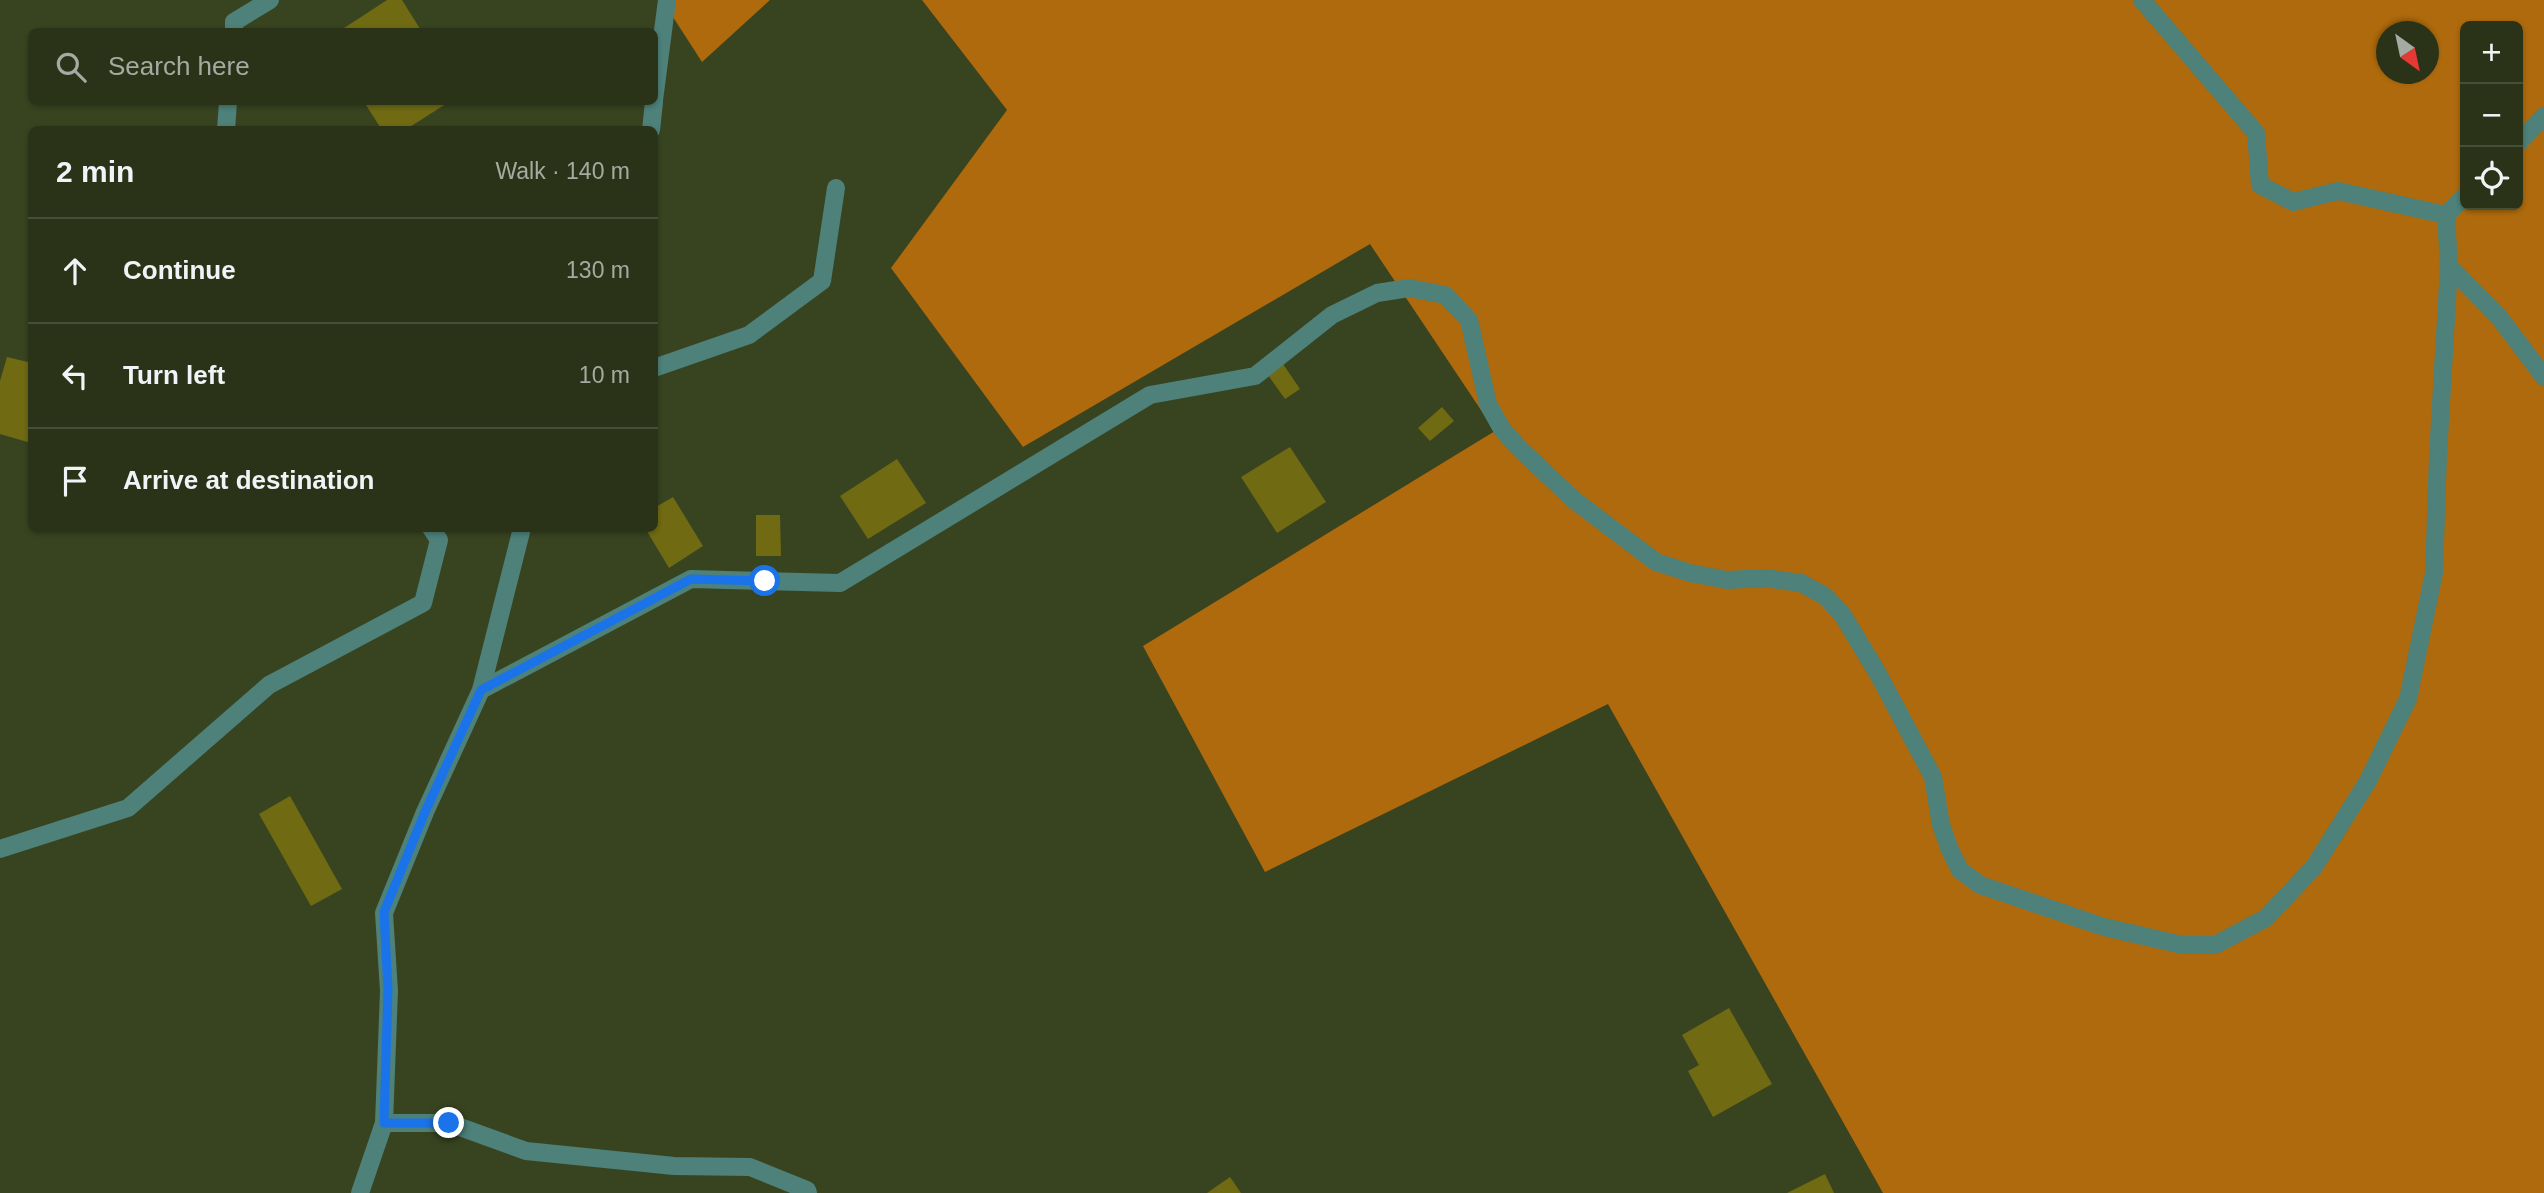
<!DOCTYPE html>
<meta charset="utf-8">
<style>
:root{--surface:#2a3318;--page:#323b21;--text:#f1f3f6;--muted:#a5aaa2;--line:#464e37}
body{margin:0;font-family:Arial,sans-serif;background:var(--page);color:var(--text)}
.controls{position:absolute;right:21px;top:21px;display:grid;overflow:hidden;border-radius:10px;box-shadow:0 2px 5px #0004}
.controls button{width:63px;height:63px;display:grid;place-items:center;padding:0;border:0;border-bottom:2px solid var(--line);background:var(--surface);color:var(--text);font:35px sans-serif}
.compass{position:absolute;left:2376px;top:21px;width:63px;height:63px;border-radius:50%;background:var(--surface);box-shadow:0 2px 5px #0004;rotate:147deg}
.stop{position:absolute;width:21px;height:21px;margin:-16px;border:5px solid #1a73e8;border-radius:50%;background:#fff}
.stop.end{background:#1a73e8;border-color:#fff;box-shadow:0 2px 7px #0008}
.list{margin:0;padding:0;list-style:none}
h2{display:flex;justify-content:space-between;align-items:center;height:91px;margin:0;padding:0 28px;font-size:30px}
h2 small{font-size:23px;font-weight:400;color:var(--muted)}
.list li{display:grid;grid-template-columns:46px 1fr auto;gap:21px;align-items:center;box-sizing:border-box;height:105px;padding:0 28px;border-top:2px solid var(--line)}
.list b{display:block;font-size:26px;white-space:nowrap}
.list em{font-size:23px;font-style:normal;color:var(--muted)}
.icon{flex:none;width:38px;height:38px;fill:none;stroke:currentColor;stroke-width:2;stroke-linecap:round;stroke-linejoin:round}
.map{position:relative;flex:none;width:2544px;height:1193px;overflow:hidden}
.search{position:absolute;background:var(--surface);box-shadow:0 2px 5px #0004;left:28px;top:28px;width:630px;height:77px;display:flex;align-items:center;gap:18px;box-sizing:border-box;padding:0 24px;border-radius:10px;color:var(--muted);font-size:26px}
.panel{position:absolute;background:var(--surface);box-shadow:0 2px 5px #0004;left:28px;top:126px;width:630px;height:406px;border-radius:10px}
.map>svg:first-child{display:block}
.forest{fill:#ae6a0d;fill-rule:evenodd}
.building{fill:#706a13}
.lines{fill:none;stroke-linecap:round;stroke-linejoin:round}
.minor{stroke:#4d817a;stroke-width:18}
.route{stroke:#1a73e8;stroke-width:9}
</style>
<div class="map">
<svg width="2544" height="1193" viewBox="0 0 2544 1193">
<rect width="100%" height="100%" fill="#384420"/>
<!-- forest -->
<g class="forest">
<polygon points="662,0 770,0 702,62"/>
<path d="M922,0H2544V1193H1883L1608,704L1265,872L1143,646L1495,431L1370,244L1023,447L891,268L1007,110ZM2465,26H2518V205H2465ZM2386,32H2428V74H2386Z"/>
</g>
<!-- building -->
<g class="building">
<polygon points="387,0 402,0 422,32 338,32"/>
<polygon points="364,102 449,102 405,130 382,130"/>
<polygon points="7,357 32,363 31,443 0,434 0,381"/>
<polygon points="1281,361 1300,389 1285,399 1265,371"/>
<polygon points="1442,407 1454,421 1430,441 1418,428"/>
<polygon points="1290,447 1326,502 1277,533 1241,477"/>
<polygon points="897,459 926,503 868,539 840,496"/>
<polygon points="673,497 703,546 669,568 645,528 654,528 654,508"/>
<polygon points="756,515 780,515 781,556 756,556"/>
<polygon points="290,796 342,889 311,906 259,814"/>
<polygon points="1729,1008 1772,1084 1713,1117 1688,1071 1699,1065 1682,1035"/>
<polygon points="1825,1174 1834,1193 1787,1193"/>
<polygon points="1230,1177 1241,1193 1207,1193"/>
</g>
<g class="lines">
<!-- minor -->
<g class="minor">
<polyline points="234,32 234,22 270,0"/>
<polyline points="654,100 667,0"/>
<polyline points="226,130 228,102"/>
<polyline points="651,130 654,102"/>
<polyline points="2518,143 2544,116"/>
<polyline points="2446,215 2465,196"/>
<polyline points="2449,266 2499,317 2544,377"/>
<polyline points="654,368 749,335 822,281 836,188"/>
<polyline points="481,690 691,579 840,583 1150,395 1255,376 1332,315 1377,293 1409,288 1445,295 1469,320 1488,404 1502,429 1518,447 1574,500 1656,562 1690,573 1727,580 1765,578 1801,583 1825,596 1842,614 1877,672 1933,777 1941,825 1950,850 1960,870 1980,885 2104,927 2182,945 2215,945 2266,918 2314,867 2368,781 2408,699 2434,573 2438,455 2449,266 2446,215 2338,191 2293,202 2260,185 2256,133 2142,0"/>
<polyline points="0,849 128,808 269,685 423,603 439,540 431,528"/>
<polyline points="384,1123 449,1123 526,1151 674,1166 750,1167 807,1190 808,1193"/>
<polyline points="360,1193 384,1123 389,991 384,913 425,812 481,690 522,528"/>
</g>
</g>
<g class="lines">
<!-- route -->
<polyline class="route" points="449,1123 384,1123 388,990 384,912 425,812 481,690 691,579 765,581"/>
</g>
</svg>
<div class="controls">
<button>+</button>
<button>−</button>
<button><svg class="icon" aria-label="locate" viewBox="0 0 24 24"><circle cx="12" cy="12" r="6"/><path d="M12 2v4M12 18v4M2 12h4M18 12h4"/></svg></button>
</div>
<svg class="compass" viewBox="-18 -18 36 36"><path d="M0-13l5 13h-10z" fill="#e53935"/><path d="M0 13l5-13h-10z" fill="#a5aaa2"/></svg>
<div class="stop" style="left:765px;top:581px"></div>
<div class="stop end" style="left:449px;top:1123px"></div>
<div class="search"><svg class="icon" aria-label="search" viewBox="0 0 24 24"><circle cx="10" cy="10" r="6"/><path d="M15 15l6 6"/></svg>Search here</div>
<section class="panel">
<h2>2 min<small>Walk · 140 m</small></h2>
<ul class="list">
<li><svg class="icon" aria-label="ahead" viewBox="0 0 24 24"><path d="M12 20V5M6 11l6-6 6 6"/></svg><div><b>Continue</b></div><em>130 m</em></li>
<li><svg class="icon" aria-label="left" viewBox="0 0 24 24"><path d="M17 20v-9H6M10 6l-5 5 5 5"/></svg><div><b>Turn left</b></div><em>10 m</em></li>
<li><svg class="icon" aria-label="arrive" viewBox="0 0 24 24"><path d="M6 21V4h12l-3 4 3 4H6"/></svg><div><b>Arrive at destination</b></div></li>
</ul>
</section>
</div>
